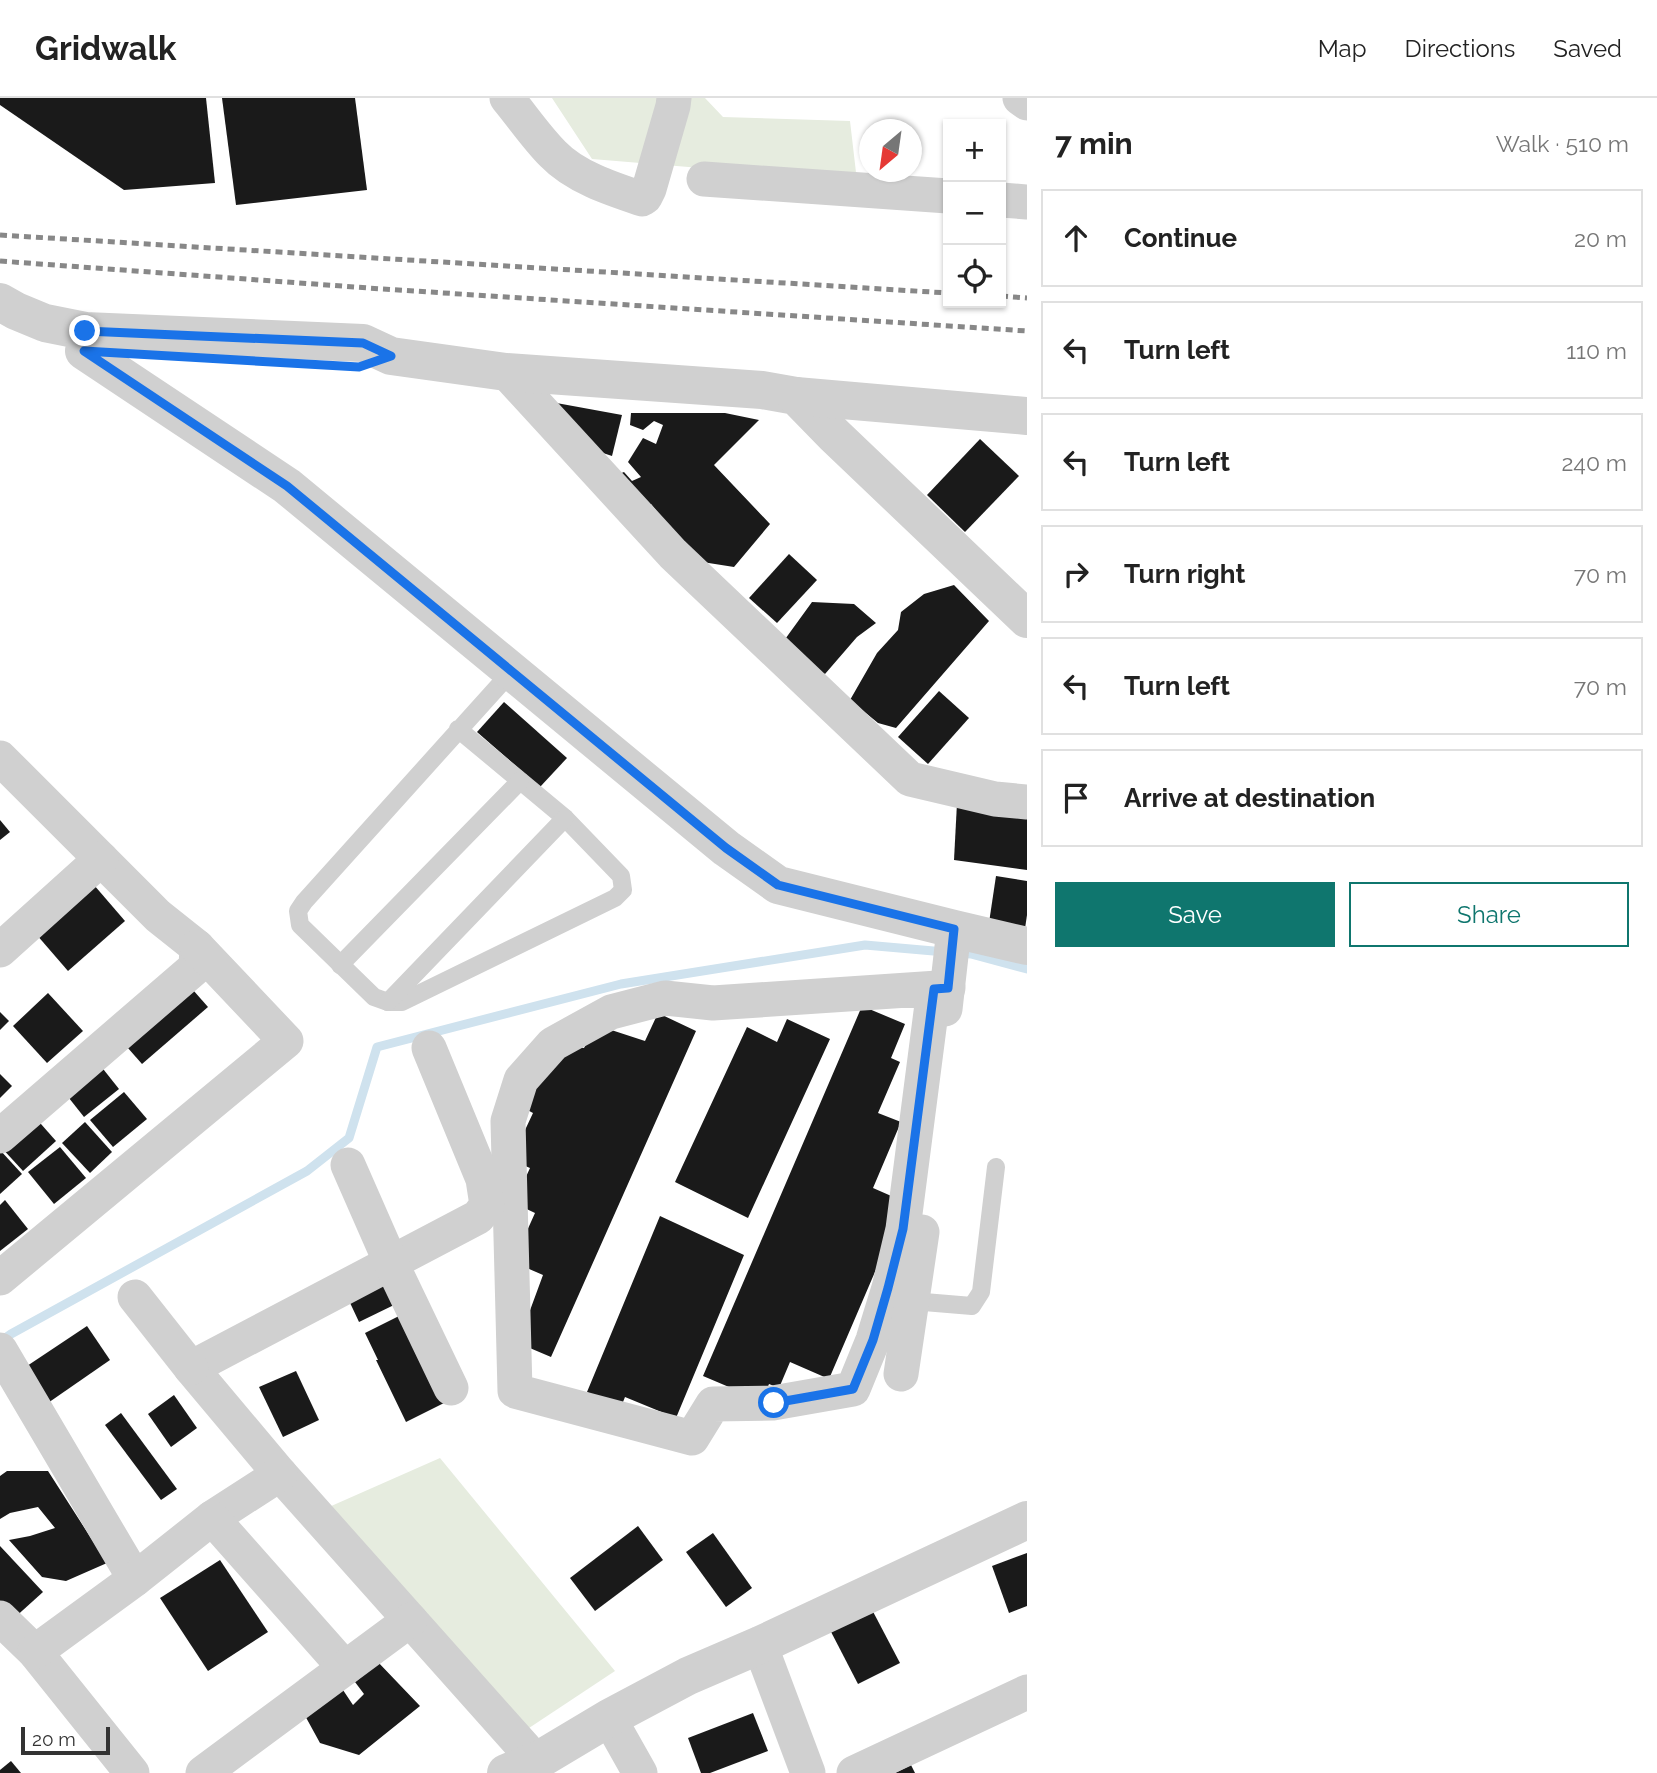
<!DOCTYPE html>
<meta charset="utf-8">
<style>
:root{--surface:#fff;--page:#f2f2f2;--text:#222;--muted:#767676;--line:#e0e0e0;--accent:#0f766e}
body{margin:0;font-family:Raleway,sans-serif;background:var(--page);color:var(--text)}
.controls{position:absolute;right:21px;top:21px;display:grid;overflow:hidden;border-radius:0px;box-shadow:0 2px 5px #0004}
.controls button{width:63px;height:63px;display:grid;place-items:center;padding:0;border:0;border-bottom:2px solid var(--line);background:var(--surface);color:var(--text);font:35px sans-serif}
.compass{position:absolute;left:859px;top:21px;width:63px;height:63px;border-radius:50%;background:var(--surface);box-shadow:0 2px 5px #0004;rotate:209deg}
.scale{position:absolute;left:21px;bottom:18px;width:89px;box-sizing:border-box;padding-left:7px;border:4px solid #333;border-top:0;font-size:19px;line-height:24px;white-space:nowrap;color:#333;-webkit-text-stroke:5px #fff;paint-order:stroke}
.stop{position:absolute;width:21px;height:21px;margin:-16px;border:5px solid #1a73e8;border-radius:50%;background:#fff}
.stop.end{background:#1a73e8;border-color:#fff;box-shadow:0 2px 7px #0008}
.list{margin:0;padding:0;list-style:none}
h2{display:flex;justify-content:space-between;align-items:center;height:91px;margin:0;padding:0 28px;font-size:30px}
h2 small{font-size:23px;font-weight:400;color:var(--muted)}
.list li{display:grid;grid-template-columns:46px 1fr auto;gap:21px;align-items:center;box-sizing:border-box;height:98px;margin:0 14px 14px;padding:0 14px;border:2px solid var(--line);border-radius:0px}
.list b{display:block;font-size:26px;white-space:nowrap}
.list em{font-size:23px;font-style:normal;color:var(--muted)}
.actions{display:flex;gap:14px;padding:21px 28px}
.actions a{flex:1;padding:16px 0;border:2px solid var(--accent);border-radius:0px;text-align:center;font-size:24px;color:var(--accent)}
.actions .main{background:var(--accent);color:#fff}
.icon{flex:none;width:38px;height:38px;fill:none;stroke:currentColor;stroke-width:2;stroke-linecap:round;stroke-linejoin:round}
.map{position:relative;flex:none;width:1027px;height:1675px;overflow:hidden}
header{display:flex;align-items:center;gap:42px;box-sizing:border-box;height:98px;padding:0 35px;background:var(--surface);border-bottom:2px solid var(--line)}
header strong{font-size:33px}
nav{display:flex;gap:38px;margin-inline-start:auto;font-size:24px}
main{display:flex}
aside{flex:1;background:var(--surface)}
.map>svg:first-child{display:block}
.green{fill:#e6ecdf}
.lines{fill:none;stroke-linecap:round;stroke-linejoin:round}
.stream{stroke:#cfe2ee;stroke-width:9}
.building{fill:#1a1a1a}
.service{stroke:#d0d0d0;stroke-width:18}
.minor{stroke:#d0d0d0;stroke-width:35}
.tertiary{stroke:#d0d0d0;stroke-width:38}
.rail{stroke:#888;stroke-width:5;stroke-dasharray:7 5;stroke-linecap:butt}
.route{stroke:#1a73e8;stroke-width:9}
</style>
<header>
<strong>Gridwalk</strong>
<nav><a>Map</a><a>Directions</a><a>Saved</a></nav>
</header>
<main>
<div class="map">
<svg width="1027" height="1675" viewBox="0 0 1027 1675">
<rect width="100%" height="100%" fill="#fff"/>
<!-- green -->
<g class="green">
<polygon points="552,0 705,0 723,19 850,23 857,83 592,61"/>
<polygon points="440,1360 615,1573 526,1632 329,1409"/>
</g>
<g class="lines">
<!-- stream -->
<g class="stream">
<polyline points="959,855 971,856 1027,871"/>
<polyline points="1,1243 11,1236 307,1073 349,1040 377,949 621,886 865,847 945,854"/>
</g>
</g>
<!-- building -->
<g class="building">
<polygon points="0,0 206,0 215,85 124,92 0,7"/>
<polygon points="222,0 355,0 367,92 236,107"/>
<polygon points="551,304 622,317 612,358 582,348"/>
<polygon points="631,315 725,315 759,322 714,367 770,426 734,469 696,463 651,406 642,409 612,379 624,374 632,383 641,379 628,364 643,340 656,346 663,327 654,323 643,332 630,327"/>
<polygon points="980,341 1019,378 965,434 927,397"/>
<polygon points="789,456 817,482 777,525 749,500"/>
<polygon points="954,487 989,523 896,630 878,625 850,602 877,555 898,532 901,514 924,496"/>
<polygon points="812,504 854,506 876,525 857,539 825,576 806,568 783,544"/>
<polygon points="939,593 969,620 928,666 898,639"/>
<polygon points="504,604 567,660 540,689 477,634"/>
<polygon points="957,705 1027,719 1027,772 954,762"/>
<polygon points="0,722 10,734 0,742"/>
<polygon points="996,778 1027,783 1027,817 1023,844 987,838"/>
<polygon points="94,787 125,823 68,873 36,836"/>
<polygon points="186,884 208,909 142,966 120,941"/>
<polygon points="48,895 83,933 47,965 13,928"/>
<polygon points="862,908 905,926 891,960 900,964 878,1015 901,1024 873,1090 905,1104 829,1281 790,1264 779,1290 769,1286 762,1303 703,1278"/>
<polygon points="0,914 9,923 0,932"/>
<polygon points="658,915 696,933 551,1259 518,1245 543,1177 513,1164 535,1115 514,1105 530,1070 511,1062 533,1015 518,1007 562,946 584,950 596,927 645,943"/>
<polygon points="787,921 830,941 748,1120 675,1084 747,929 777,944"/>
<polygon points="96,962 119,991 84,1019 61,990"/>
<polygon points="0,976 12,988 0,1000"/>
<polygon points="124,994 147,1021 113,1049 90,1022"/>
<polygon points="33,1017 56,1043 23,1073 0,1048"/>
<polygon points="85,1024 112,1054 90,1075 62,1045"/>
<polygon points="60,1049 86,1080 54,1106 28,1074"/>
<polygon points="0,1052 22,1076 0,1096"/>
<polygon points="5,1102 28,1131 0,1153 0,1107"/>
<polygon points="660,1118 744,1157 676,1320 625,1299 619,1314 587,1294"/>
<polygon points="378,1175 394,1207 359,1224 344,1192"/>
<polygon points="401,1217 446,1304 406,1324 376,1262 378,1262 365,1235"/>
<polygon points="87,1228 110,1262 45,1307 21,1272"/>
<polygon points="296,1273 319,1322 283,1339 259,1289"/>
<polygon points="174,1297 197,1330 171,1349 148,1316"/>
<polygon points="121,1315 177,1391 161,1402 105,1327"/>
<polygon points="7,1373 48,1373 107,1465 66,1483 42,1479 9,1442 30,1438 55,1430 38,1409 10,1415 0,1421 0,1378"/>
<polygon points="638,1428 663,1462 595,1513 570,1480"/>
<polygon points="713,1435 752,1490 726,1509 686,1454"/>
<polygon points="0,1448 43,1494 12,1522 0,1508"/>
<polygon points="1027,1455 1027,1508 1009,1515 992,1468"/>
<polygon points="220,1462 268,1534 208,1573 160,1500"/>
<polygon points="869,1506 900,1565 858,1586 828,1528"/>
<polygon points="376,1562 420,1608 359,1657 320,1645 303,1614 339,1586 353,1607 364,1596 352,1580"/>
<polygon points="753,1615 768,1653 710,1675 701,1675 688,1640"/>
<polygon points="11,1663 21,1675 0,1675 0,1672"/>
<polygon points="911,1667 915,1675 895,1675"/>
</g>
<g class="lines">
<!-- service -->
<g class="service">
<polyline points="458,631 565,720 621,778 623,792 615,800 402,904 388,904 374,899 300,827 298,813 304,804 512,573"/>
<polyline points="340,867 520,683"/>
<polyline points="388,904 565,720"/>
<polyline points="912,1203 972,1208 981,1194 996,1069"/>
</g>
<!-- minor -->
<g class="minor">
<path d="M507,0C522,18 536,39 553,56C575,79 612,91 642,101L645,99L649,91L673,8L674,0"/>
<polyline points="1020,0 1027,5"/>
<polyline points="704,81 948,98"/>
<polyline points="1001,102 1027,104"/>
<polyline points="506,274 673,456 910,681 995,701 1027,704"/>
<polyline points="0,660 158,818 197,849 196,869 0,1038"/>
<polyline points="0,852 101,761"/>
<polyline points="934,891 903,1131 889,1190 873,1242 853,1291 773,1305 713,1306 692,1340 515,1293 508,1023 521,982 553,946 611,914 665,900 713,905 938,890 948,890"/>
<polyline points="945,911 954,831"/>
<polyline points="429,950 483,1081 487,1107 478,1119 191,1270 280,1376 535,1662"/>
<polyline points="348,1067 391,1165 451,1290"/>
<polyline points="0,1180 286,943 197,849"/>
<polyline points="135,1199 191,1270"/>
<polyline points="0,1252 135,1481"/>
<polyline points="901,1276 922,1134"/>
<polyline points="212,1420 280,1376"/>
<polyline points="0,1520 35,1554 132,1675"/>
<polyline points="760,1547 808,1675"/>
<polyline points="35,1554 135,1481 212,1420 345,1570"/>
<polyline points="609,1620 640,1675"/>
<polyline points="203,1675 410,1522"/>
<polyline points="854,1675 1027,1594"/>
</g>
<!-- tertiary -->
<g class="tertiary">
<polyline points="0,204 16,213 45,225 85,233 363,245 391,258 506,274 762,292 796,298 834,337 1027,521"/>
<polyline points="84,253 287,388 726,750 778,787 954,831 1027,848"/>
<polyline points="796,298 1027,318"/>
<polyline points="506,1675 542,1660 609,1620 688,1578 760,1547 1027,1422"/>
</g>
<!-- rail -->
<g class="rail">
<polyline points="0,137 948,195"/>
<polyline points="0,163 368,190 1027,233"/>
<polyline points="1001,198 1027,200"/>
</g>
</g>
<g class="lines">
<!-- route -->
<polyline class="route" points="85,233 363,245 391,258 359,269 84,253 287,388 726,750 778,787 954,831 948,890 934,891 903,1131 888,1190 873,1242 853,1291 774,1305"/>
</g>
</svg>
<div class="controls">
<button>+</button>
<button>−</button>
<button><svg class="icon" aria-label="locate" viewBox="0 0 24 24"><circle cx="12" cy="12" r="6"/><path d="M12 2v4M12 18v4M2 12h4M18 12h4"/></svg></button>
</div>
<svg class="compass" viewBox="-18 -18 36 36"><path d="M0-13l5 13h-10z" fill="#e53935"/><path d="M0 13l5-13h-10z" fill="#767676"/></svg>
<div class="scale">20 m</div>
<div class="stop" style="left:774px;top:1305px"></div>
<div class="stop end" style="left:85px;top:233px"></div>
</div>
<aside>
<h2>7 min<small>Walk · 510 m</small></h2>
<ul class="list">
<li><svg class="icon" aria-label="ahead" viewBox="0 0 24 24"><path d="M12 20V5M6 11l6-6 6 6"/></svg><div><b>Continue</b></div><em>20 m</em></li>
<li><svg class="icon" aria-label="left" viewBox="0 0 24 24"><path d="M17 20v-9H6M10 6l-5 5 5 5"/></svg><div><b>Turn left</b></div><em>110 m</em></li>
<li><svg class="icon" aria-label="left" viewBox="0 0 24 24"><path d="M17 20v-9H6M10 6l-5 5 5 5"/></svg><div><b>Turn left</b></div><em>240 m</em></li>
<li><svg class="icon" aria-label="right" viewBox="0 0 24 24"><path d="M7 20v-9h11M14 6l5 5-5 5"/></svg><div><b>Turn right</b></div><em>70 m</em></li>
<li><svg class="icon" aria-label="left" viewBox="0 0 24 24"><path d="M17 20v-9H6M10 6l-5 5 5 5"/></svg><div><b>Turn left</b></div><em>70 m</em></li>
<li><svg class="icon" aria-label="arrive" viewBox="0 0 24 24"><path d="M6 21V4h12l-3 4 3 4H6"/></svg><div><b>Arrive at destination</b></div></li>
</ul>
<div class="actions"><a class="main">Save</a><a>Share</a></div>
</aside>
</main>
